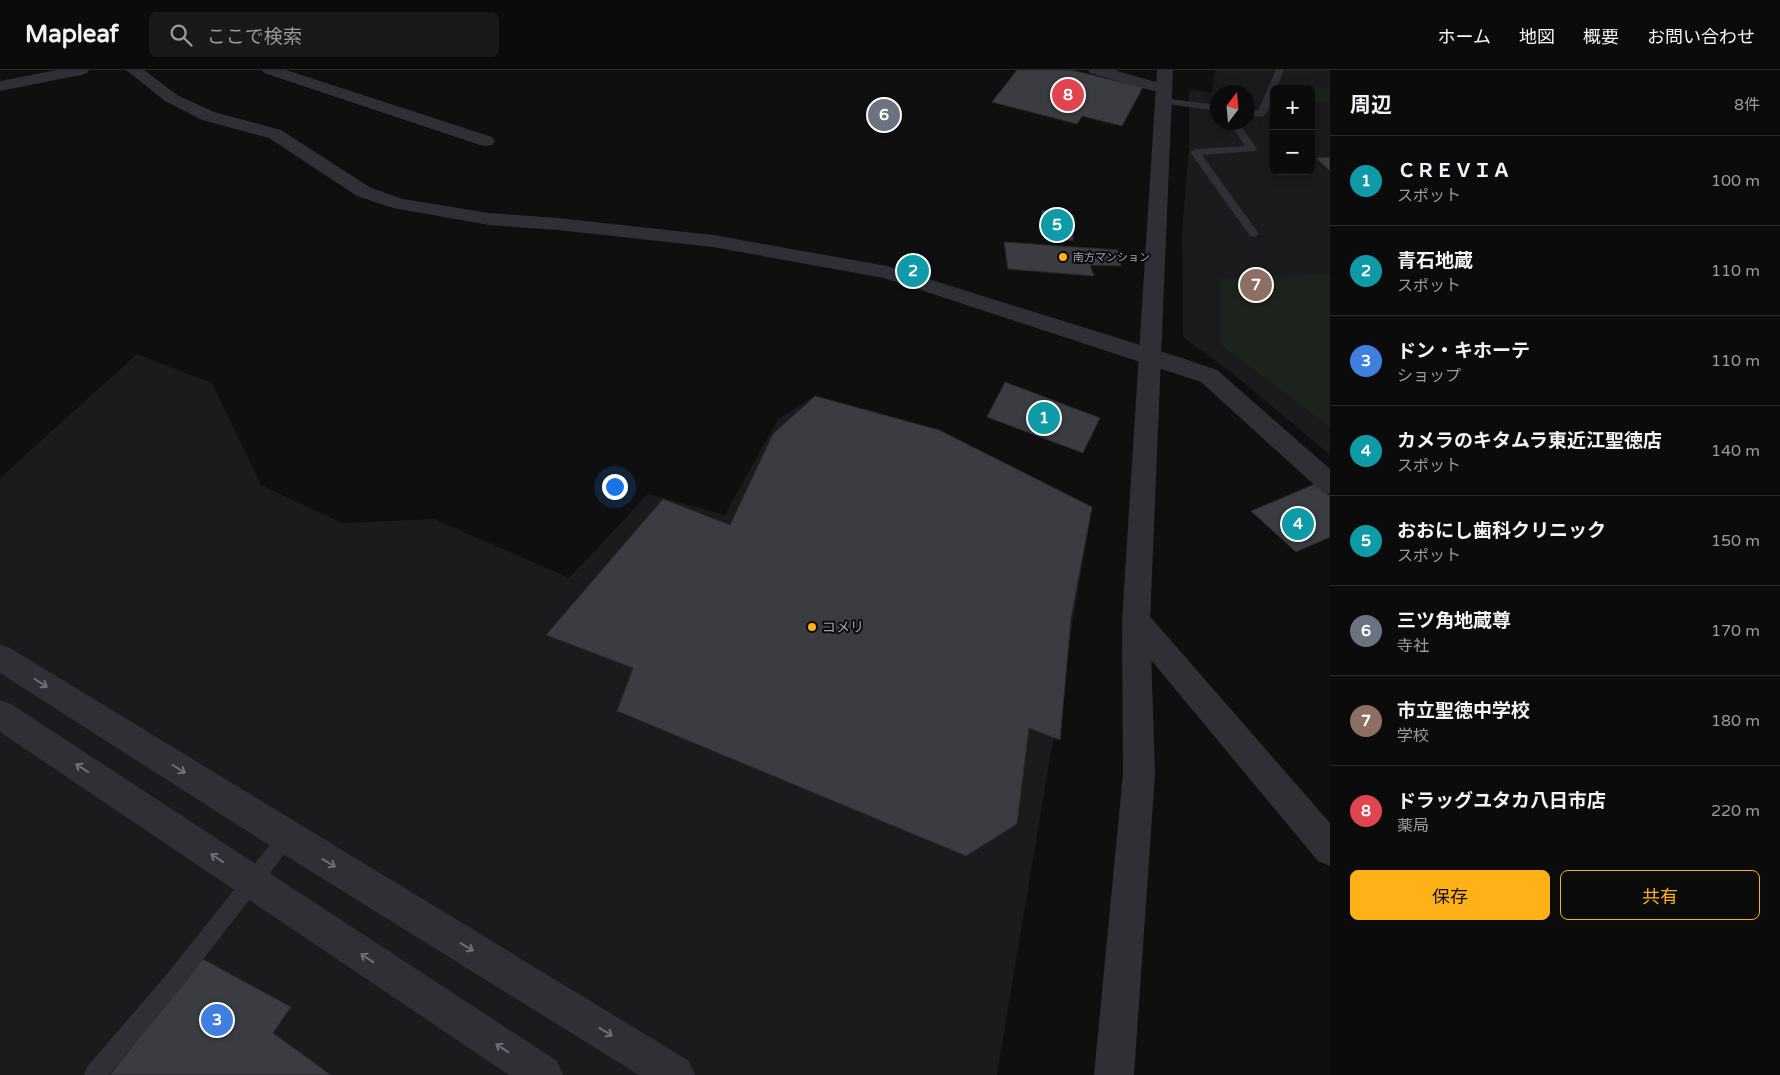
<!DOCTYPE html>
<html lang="ja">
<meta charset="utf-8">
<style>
:root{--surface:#0b0b0c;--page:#19191a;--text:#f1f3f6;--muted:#9a9b9d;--line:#2b2b2d;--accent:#ffb218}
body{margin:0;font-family:"Varela Round","Noto Sans JP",sans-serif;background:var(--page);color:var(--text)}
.controls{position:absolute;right:15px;top:15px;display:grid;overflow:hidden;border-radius:8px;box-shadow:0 2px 12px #0003}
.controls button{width:45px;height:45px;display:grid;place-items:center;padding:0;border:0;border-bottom:1px solid var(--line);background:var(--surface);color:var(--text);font:25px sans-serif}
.compass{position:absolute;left:1210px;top:15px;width:45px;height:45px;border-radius:50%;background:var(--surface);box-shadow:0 2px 12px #0003;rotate:16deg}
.you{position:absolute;left:614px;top:416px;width:18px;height:18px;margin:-12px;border:4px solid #fff;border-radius:50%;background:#1a73e8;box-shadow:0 0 0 8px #1a73e833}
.badge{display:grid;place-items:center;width:32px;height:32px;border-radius:50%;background:var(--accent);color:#fff;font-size:16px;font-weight:700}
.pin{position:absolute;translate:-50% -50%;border:2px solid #fff;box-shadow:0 1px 5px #0006}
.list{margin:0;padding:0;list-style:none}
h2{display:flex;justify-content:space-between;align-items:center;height:65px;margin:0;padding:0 20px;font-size:21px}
h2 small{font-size:16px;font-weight:400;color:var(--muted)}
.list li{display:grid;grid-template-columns:32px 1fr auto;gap:15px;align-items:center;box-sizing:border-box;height:90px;padding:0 20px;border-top:1px solid var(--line)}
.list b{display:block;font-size:19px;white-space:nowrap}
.list p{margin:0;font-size:16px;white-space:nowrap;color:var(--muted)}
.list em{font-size:16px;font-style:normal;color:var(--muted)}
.actions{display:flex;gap:10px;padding:15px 20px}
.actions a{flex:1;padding:11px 0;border:1px solid var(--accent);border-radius:8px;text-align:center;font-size:18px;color:var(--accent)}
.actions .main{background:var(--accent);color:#111}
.icon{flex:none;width:28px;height:28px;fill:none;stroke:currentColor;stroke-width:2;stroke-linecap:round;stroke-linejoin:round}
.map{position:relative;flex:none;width:1330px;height:1005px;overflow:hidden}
header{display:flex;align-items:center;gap:30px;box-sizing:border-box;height:70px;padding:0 25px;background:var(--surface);border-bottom:1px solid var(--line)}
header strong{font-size:24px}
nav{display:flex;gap:28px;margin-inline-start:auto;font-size:18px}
.search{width:350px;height:45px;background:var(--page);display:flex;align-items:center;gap:12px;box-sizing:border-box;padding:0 18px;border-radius:8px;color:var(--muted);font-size:19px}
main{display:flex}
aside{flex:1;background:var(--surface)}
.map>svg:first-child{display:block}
.built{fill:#1a1b1d;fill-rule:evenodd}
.green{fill:#1b231c}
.building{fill:#3b3c41;stroke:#29282c}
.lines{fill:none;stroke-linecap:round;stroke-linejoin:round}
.service{fill:#2f3035;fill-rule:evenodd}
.minor{fill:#2f3035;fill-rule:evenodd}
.tertiary{fill:#2f3035;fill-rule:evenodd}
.oneway{stroke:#6c707a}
.poi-dot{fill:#ffb218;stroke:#0a0a0b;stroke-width:2}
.labels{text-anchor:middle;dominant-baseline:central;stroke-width:4;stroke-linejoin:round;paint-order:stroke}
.far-poi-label{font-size:11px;fill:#9ea4b3;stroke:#0a0a0b;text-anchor:start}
.poi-label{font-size:14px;fill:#9ea4b3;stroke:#0a0a0b;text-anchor:start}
</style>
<header>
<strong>Mapleaf</strong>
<div class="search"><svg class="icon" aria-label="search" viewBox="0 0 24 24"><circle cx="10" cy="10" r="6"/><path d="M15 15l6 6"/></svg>ここで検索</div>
<nav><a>ホーム</a><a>地図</a><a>概要</a><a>お問い合わせ</a></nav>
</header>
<main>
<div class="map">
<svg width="1330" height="1005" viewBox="0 0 1330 1005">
<rect width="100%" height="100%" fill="#0f0f10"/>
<!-- built -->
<g class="built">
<path d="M1215,0H1330V385L1232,303L1183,267L1182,162L1189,78V19L1212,23ZM1274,19H1311V101H1274ZM1218,22H1248V52H1218Z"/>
<polygon points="137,284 212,313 261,415 342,453 434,449 569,508 648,424 725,445 778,349 815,326 939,360 1092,437 997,1005 0,1005 0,408"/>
</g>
<!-- green -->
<g class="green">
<polygon points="1330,17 1330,32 1311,33 1311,19 1306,19"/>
<polygon points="1330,204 1330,357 1220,274 1220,209"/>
</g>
<!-- building -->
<g class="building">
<polygon points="1017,0 1071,0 1143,17 1122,56 1082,46 1077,54 992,32"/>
<polygon points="889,37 899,52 879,53 870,38"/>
<polygon points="1330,87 1330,101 1316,88"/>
<polygon points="1042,140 1074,145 1073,171 1041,165"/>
<polygon points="1004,172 1118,180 1121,196 1090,195 1094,206 1008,199"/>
<polygon points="1005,312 1100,348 1083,383 987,347"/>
<polygon points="815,326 939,360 1092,437 1071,548 1060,670 1029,658 1017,754 966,786 617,641 633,598 546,565 663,429 730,455 773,364"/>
<polygon points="1315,414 1330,426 1330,467 1296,482 1251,441"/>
<polygon points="201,888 291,937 273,963 331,1005 110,1005"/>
</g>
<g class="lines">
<!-- service -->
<g class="service">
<path d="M1276,0H1284L1276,19H1274C1274,24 1268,43 1264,46C1260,48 1251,45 1248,45V39L1258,41Z"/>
<polygon points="1163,28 1218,35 1218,41 1160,33 1158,31"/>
<polygon points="1229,52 1238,52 1257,79 1255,81 1202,85 1259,164 1254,167 1250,166 1190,82 1195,79 1245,76"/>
<polygon points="287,758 293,761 296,767 293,773 181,918 109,1005 84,1005 87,997 167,904 281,761"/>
</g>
<!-- minor -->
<g class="minor">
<polygon points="57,0 89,0 87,3 81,5 0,21 0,11"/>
<polygon points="126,0 144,0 177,25 214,42 281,60 371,118 403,129 489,143 558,148 713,165 887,196 1185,289 1217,300 1330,399 1330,424 1321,421 1201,312 884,208 713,177 558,160 489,155 393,138 357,126 269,68 202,50 165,31"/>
<polygon points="262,0 286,0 492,67 495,71 492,75 486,76 480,75 264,3"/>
<polygon points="1088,0 1114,0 1170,16 1172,19 1170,22 1164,24 1090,3"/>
<polygon points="1136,538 1146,542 1330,753 1330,796 1318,791 1126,560 1122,551 1126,542"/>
</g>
<!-- tertiary -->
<g class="tertiary">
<polygon points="1157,0 1173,0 1150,551 1155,704 1134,1005 1094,1005 1123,704 1122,551"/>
<polygon points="0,574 10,578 689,991 695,1005 639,1005 275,779 0,603"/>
<polygon points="0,630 11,634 557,991 563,1005 509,1005 0,662"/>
</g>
</g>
<!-- one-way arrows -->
<defs><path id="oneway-shaft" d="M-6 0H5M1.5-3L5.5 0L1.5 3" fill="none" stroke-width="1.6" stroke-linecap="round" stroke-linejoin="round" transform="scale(1.25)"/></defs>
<g class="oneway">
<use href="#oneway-shaft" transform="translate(41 613) rotate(32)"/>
<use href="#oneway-shaft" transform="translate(82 698) rotate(-146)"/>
<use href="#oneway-shaft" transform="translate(179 699) rotate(32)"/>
<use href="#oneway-shaft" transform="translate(217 788) rotate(-146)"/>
<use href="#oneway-shaft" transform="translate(329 793) rotate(31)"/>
<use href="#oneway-shaft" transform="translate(467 877) rotate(31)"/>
<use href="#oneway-shaft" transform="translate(367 888) rotate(-146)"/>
<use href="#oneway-shaft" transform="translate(606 962) rotate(31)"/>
<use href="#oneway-shaft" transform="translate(502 978) rotate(-146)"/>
</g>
<!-- markers -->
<g class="poi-dot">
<circle cx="1063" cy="187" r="5"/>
<circle cx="812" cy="557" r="5"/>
</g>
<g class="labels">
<!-- far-poi labels -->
<g class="far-poi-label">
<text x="1073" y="187">南方マンション</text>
</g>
<!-- poi labels -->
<g class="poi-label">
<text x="822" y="557">コメリ</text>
</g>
</g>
</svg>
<div class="controls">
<button>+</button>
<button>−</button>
</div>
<svg class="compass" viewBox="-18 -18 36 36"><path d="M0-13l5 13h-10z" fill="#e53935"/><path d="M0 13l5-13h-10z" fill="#9a9b9d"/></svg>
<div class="you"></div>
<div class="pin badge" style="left:1044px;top:348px;background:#0f9aa8">1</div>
<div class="pin badge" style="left:913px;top:201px;background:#0f9aa8">2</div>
<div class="pin badge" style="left:217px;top:950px;background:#3f7fe0">3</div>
<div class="pin badge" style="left:1298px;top:454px;background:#0f9aa8">4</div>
<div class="pin badge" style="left:1057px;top:155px;background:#0f9aa8">5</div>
<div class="pin badge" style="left:884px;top:45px;background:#6b7280">6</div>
<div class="pin badge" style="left:1256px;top:215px;background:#8d6e63">7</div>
<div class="pin badge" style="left:1068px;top:25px;background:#e0444e">8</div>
</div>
<aside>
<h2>周辺<small>8件</small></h2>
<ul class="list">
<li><span class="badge" style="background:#0f9aa8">1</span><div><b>ＣＲＥＶＩＡ</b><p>スポット</p></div><em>100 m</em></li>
<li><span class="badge" style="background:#0f9aa8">2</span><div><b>青石地蔵</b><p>スポット</p></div><em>110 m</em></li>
<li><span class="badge" style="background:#3f7fe0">3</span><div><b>ドン・キホーテ</b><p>ショップ</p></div><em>110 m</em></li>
<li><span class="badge" style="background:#0f9aa8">4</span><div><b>カメラのキタムラ東近江聖徳店</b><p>スポット</p></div><em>140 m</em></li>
<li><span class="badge" style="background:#0f9aa8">5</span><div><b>おおにし歯科クリニック</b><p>スポット</p></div><em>150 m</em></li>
<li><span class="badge" style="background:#6b7280">6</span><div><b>三ツ角地蔵尊</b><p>寺社</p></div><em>170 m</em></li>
<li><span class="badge" style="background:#8d6e63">7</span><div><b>市立聖徳中学校</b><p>学校</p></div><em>180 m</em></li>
<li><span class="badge" style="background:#e0444e">8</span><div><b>ドラッグユタカ八日市店</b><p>薬局</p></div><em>220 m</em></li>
</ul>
<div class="actions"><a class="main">保存</a><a>共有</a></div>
</aside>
</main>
